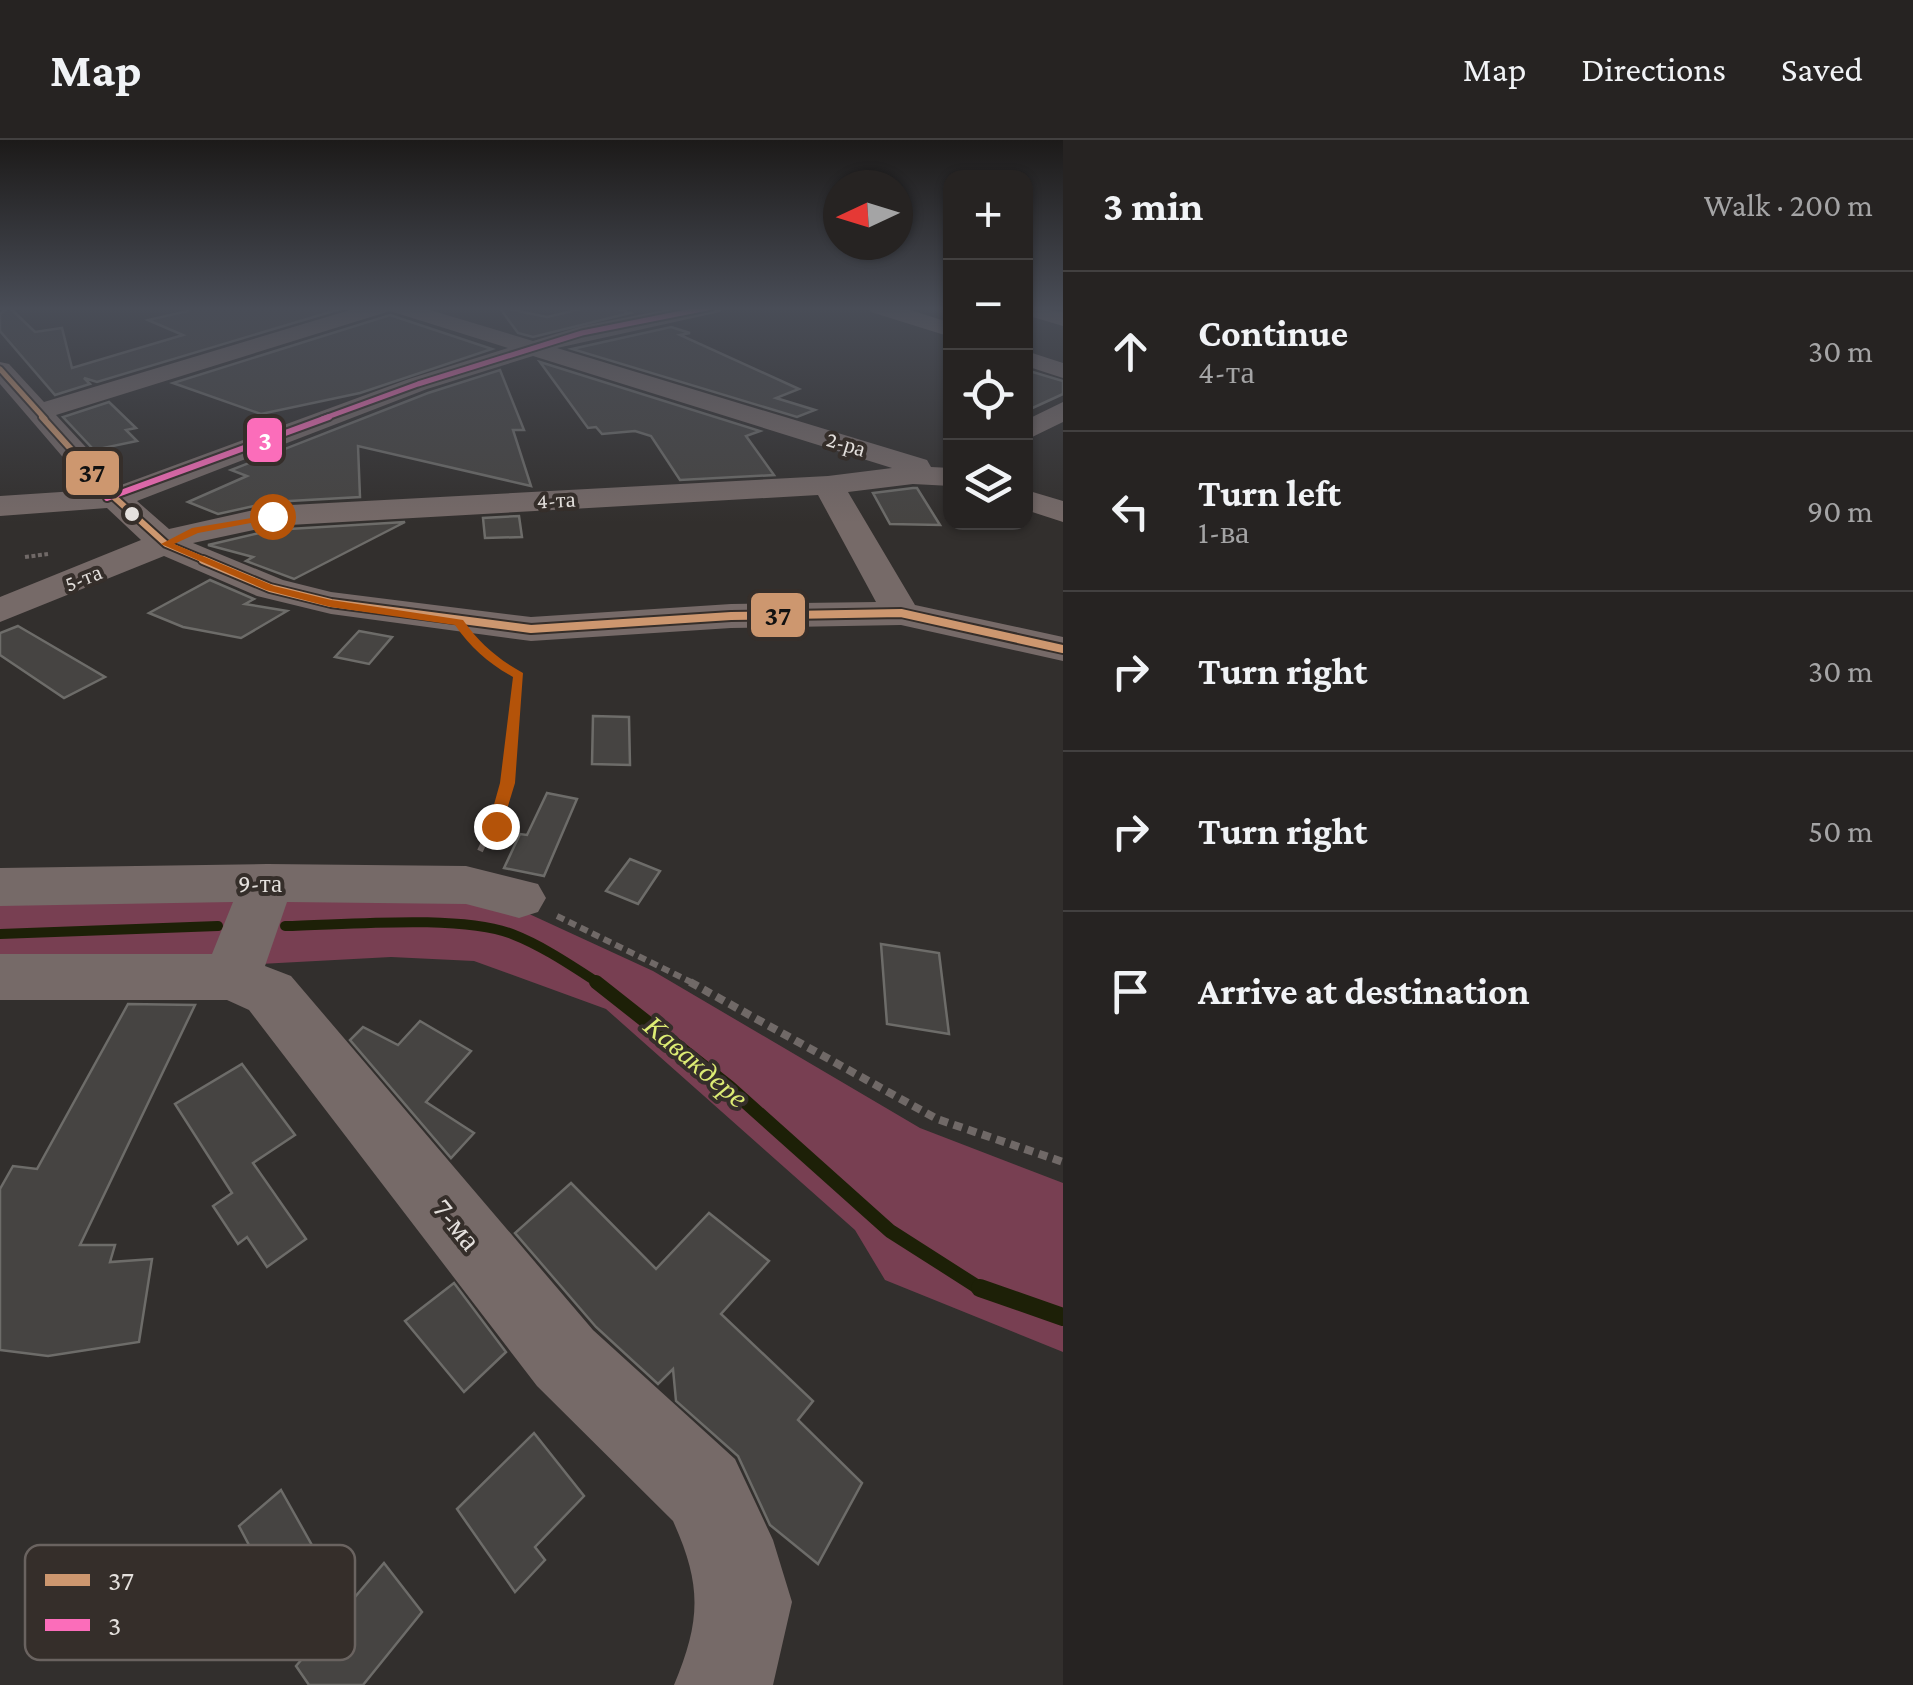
<!DOCTYPE html>
<meta charset="utf-8">
<style>
:root{--surface:#262322;--page:#2e2b2a;--text:#f1f3f6;--muted:#a4a4a5;--line:#424040}
body{margin:0;font-family:"Crimson Pro",serif;background:var(--page);color:var(--text)}
.controls{position:absolute;right:30px;top:30px;display:grid;overflow:hidden;border-radius:20px;box-shadow:0 2px 8px #0004}
.controls button{width:90px;height:90px;display:grid;place-items:center;padding:0;border:0;border-bottom:2px solid var(--line);background:var(--surface);color:var(--text);font:50px sans-serif}
.compass{position:absolute;left:823px;top:30px;width:90px;height:90px;border-radius:50%;background:var(--surface);box-shadow:0 2px 8px #0004;rotate:266deg}
.stop{position:absolute;width:30px;height:30px;margin:-22px;border:8px solid #b45309;border-radius:50%;background:#fff}
.stop.end{background:#b45309;border-color:#fff;box-shadow:0 2px 10px #0008}
.list{margin:0;padding:0;list-style:none}
h2{display:flex;justify-content:space-between;align-items:center;height:130px;margin:0;padding:0 40px;font-size:42px}
h2 small{font-size:32px;font-weight:400;color:var(--muted)}
.list li{display:grid;grid-template-columns:65px 1fr auto;gap:30px;align-items:center;box-sizing:border-box;height:160px;padding:0 40px;border-top:2px solid var(--line)}
.list b{display:block;font-size:38px;white-space:nowrap}
.list p{margin:0;font-size:32px;white-space:nowrap;color:var(--muted)}
.list em{font-size:32px;font-style:normal;color:var(--muted)}
.icon{flex:none;width:55px;height:55px;fill:none;stroke:currentColor;stroke-width:2;stroke-linecap:round;stroke-linejoin:round}
.map{position:relative;flex:none;width:1063px;height:1545px;overflow:hidden}
header{display:flex;align-items:center;gap:60px;box-sizing:border-box;height:140px;padding:0 50px;background:var(--surface);border-bottom:2px solid var(--line)}
header strong{font-size:48px}
nav{display:flex;gap:55px;margin-inline-start:auto;font-size:35px}
main{display:flex}
aside{flex:1;background:var(--surface)}
.map>svg:first-child{display:block}
.green{fill:#783f52}
.lines{fill:none;stroke-linecap:round;stroke-linejoin:round}
.stream-far2{stroke:#1d2007;stroke-width:10}
.stream-far1{stroke:#1d2007;stroke-width:14}
.stream{stroke:#1d2007;stroke-width:18}
.building{fill:#464442;stroke:#6d6c69;stroke-width:2.5}
.path-far3{stroke:#706967;stroke-width:4;stroke-dasharray:4 2.5;stroke-linecap:butt}
.path-far2{stroke:#706967;stroke-width:5;stroke-dasharray:5 4;stroke-linecap:butt}
.path-far1{stroke:#706967;stroke-width:6;stroke-dasharray:8 5;stroke-linecap:butt}
.path{stroke:#706967;stroke-width:8;stroke-dasharray:9 6;stroke-linecap:butt}
.minor{fill:#766a68;fill-rule:evenodd}
.bus-1-far2-casing{stroke:#352e2a;stroke-width:9}
.bus-1-far1-casing{stroke:#352e2a;stroke-width:10}
.bus-1-casing{stroke:#352e2a;stroke-width:12}
.bus-2-far1-casing{stroke:#352e2a;stroke-width:9}
.bus-2-casing{stroke:#352e2a;stroke-width:10}
.bus-1-far2{stroke:#cd976f;stroke-width:5}
.bus-1-far1{stroke:#cd976f;stroke-width:6}
.bus-1{stroke:#cd976f;stroke-width:8}
.bus-2-far1{stroke:#fb6dba;stroke-width:5}
.bus-2{stroke:#fb6dba;stroke-width:6}
.route{fill:#b45309}
.bus-dot{fill:#e4e0dd;stroke:#352e2a;stroke-width:4}
.labels{text-anchor:middle;dominant-baseline:central;stroke-width:8;stroke-linejoin:round;paint-order:stroke}
.far-street-label{font-size:22px;fill:#e4e0dd;stroke:#352e2a}
.street-label{font-size:25px;fill:#e4e0dd;stroke:#352e2a}
.water-label{font-size:28px;font-style:italic;fill:#ddec74;stroke:#352e2a}
.near-street-label{font-size:30px;fill:#e4e0dd;stroke:#352e2a}
.key{fill:#352e2a;stroke:#6a6360;stroke-width:2.5}
.key-label{font-size:28px;fill:#e4e0dd}
.line-badge{stroke:#352e2a;stroke-width:4}
.badge-label{font-size:28px;text-anchor:middle;font-weight:bold;fill:#fff}
.pale-badge-label{font-size:28px;text-anchor:middle;font-weight:bold;fill:#111}
</style>
<header>
<strong>Map</strong>
<nav><a>Map</a><a>Directions</a><a>Saved</a></nav>
</header>
<main>
<div class="map">
<svg width="1063" height="1545" viewBox="0 0 1063 1545">
<rect width="100%" height="100%" fill="#322f2d"/>
<!-- green -->
<polygon class="green" points="460,753 514,767 653,831 920,988 1063,1043 1063,1212 885,1140 855,1090 606,869 474,821 391,817 260,824 0,829 0,758"/>
<g class="lines">
<!-- stream-far2 -->
<g class="stream-far2">
<path d="M285,786C344,785 459,774 512,794C543,806 572,826 600,844"/>
<polyline points="0,794 218,786"/>
</g>
<!-- stream-far1 -->
<polyline class="stream-far1" points="596,842 729,947 890,1091 984,1151"/>
<!-- stream -->
<polyline class="stream" points="980,1148 1063,1177"/>
</g>
<!-- building -->
<g class="building">
<polygon points="9,167 35,192 62,188 72,228 183,195 148,180 188,171 189,167 347,167 97,242 84,238 90,244 55,255 0,191 0,174"/>
<polygon points="499,167 547,177 589,167 613,167 630,173 533,197 518,193"/>
<polygon points="390,175 492,209 360,253 261,274 173,243"/>
<polygon points="671,187 690,193 680,195 799,249 776,258 815,270 797,277 572,209"/>
<polygon points="540,222 760,291 746,296 774,335 680,340 651,296 635,291 602,294 596,287 588,288"/>
<polygon points="500,230 524,290 513,290 531,346 358,306 360,357 272,362 218,374 188,362 247,336 231,330 428,253"/>
<polygon points="1026,230 1063,241 1063,254 1026,271"/>
<polygon points="109,262 136,288 126,290 137,301 94,310 63,277"/>
<polygon points="913,348 917,348 940,385 890,384 873,353"/>
<polygon points="519,376 522,397 485,398 483,378"/>
<polygon points="405,382 294,439 246,421 253,417 208,405 272,390"/>
<polygon points="210,440 254,459 245,464 287,471 241,498 183,487 149,473"/>
<polygon points="18,486 105,537 64,558 0,515 0,493"/>
<polygon points="359,491 392,497 369,524 335,517"/>
<polygon points="593,576 629,577 630,625 592,624"/>
<polygon points="547,653 577,659 544,736 504,728 520,694 527,695"/>
<polygon points="630,719 660,731 638,764 606,751"/>
<polygon points="881,804 939,813 949,894 887,884"/>
<polygon points="128,864 195,865 80,1105 115,1105 110,1122 152,1119 139,1202 48,1216 0,1210 0,1049 13,1026 37,1029"/>
<polygon points="420,881 471,911 426,962 474,993 451,1018 350,900 363,887 398,905"/>
<polygon points="242,924 295,995 253,1023 306,1099 267,1127 247,1097 238,1104 213,1066 232,1053 175,964"/>
<polygon points="571,1043 656,1129 709,1073 769,1121 721,1174 813,1261 798,1280 862,1343 818,1424 770,1385 738,1316 676,1261 673,1229 658,1244 596,1187 515,1093"/>
<polygon points="454,1143 506,1212 464,1252 405,1181"/>
<polygon points="534,1293 584,1356 535,1407 545,1420 515,1452 457,1369"/>
<polygon points="281,1350 313,1407 270,1445 239,1386"/>
<polygon points="384,1423 422,1472 363,1545 309,1545 296,1526"/>
</g>
<g class="lines">
<!-- path-far3 -->
<polyline class="path-far3" points="25,417 48,414"/>
<!-- path-far2 -->
<polyline class="path-far2" points="486,514 519,535 513,606"/>
<!-- path-far1 -->
<g class="path-far1">
<polyline points="480,711 499,670 514,604"/>
<polyline points="557,776 695,844"/>
</g>
<!-- path -->
<polyline class="path" points="690,842 937,979 1063,1022"/>
<!-- minor -->
<g class="minor">
<path d="M360,167H420L533,201L582,186L680,167H723L720,172L557,208L927,320L931,327L951,328V346L913,344L848,352L915,465L1063,497V521L901,485L731,488L531,501L331,474L257,456L164,416L0,482V457L141,400L107,368L0,376V356L91,350L0,244V222L9,224L44,262ZM390,171L508,208L409,239L121,345L56,275ZM533,216L892,328L828,336L272,366L169,389L137,361L427,249ZM818,355L876,462L731,464L531,477L331,452L283,440L193,403L272,386Z"/>
<polygon points="868,167 901,167 951,183 951,197 871,172"/>
<polygon points="1026,167 1063,172 1063,186 1026,175"/>
<polygon points="1026,211 1063,223 1063,238 1026,226"/>
<polygon points="1063,262 1063,282 1026,300 1026,280"/>
<polygon points="1026,350 1063,361 1063,382 1026,370"/>
<path d="M267,724L466,726L538,744L546,758L538,772L519,778L466,764L287,762L265,826L291,836L593,1190L735,1319L773,1400L792,1462L773,1545H674C701,1480 702,1445 673,1381L537,1246L249,870L227,860H0V814H212L233,762L0,766V728Z"/>
</g>
<defs>
<polyline id="bus-1-far2" points="0,229 45,279"/>
<polyline id="bus-1-far1" points="42,277 115,358 166,404 209,422"/>
<polyline id="bus-1" points="203,420 270,448 331,463 531,489 731,476 901,473 1063,509"/>
<polyline id="bus-2-far1" points="322,279 418,244 582,193 712,167"/>
<polyline id="bus-2" points="107,358 329,277"/>
</defs>
<!-- bus-1-far2 casing -->
<use href="#bus-1-far2" class="bus-1-far2-casing"/>
<!-- bus-1-far1 casing -->
<use href="#bus-1-far1" class="bus-1-far1-casing"/>
<!-- bus-1 casing -->
<use href="#bus-1" class="bus-1-casing"/>
<!-- bus-2-far1 casing -->
<use href="#bus-2-far1" class="bus-2-far1-casing"/>
<!-- bus-2 casing -->
<use href="#bus-2" class="bus-2-casing"/>
<!-- bus-1-far2 -->
<use href="#bus-1-far2" class="bus-1-far2"/>
<!-- bus-1-far1 -->
<use href="#bus-1-far1" class="bus-1-far1"/>
<!-- bus-1 -->
<use href="#bus-1" class="bus-1"/>
<!-- bus-2-far1 -->
<use href="#bus-2-far1" class="bus-2-far1"/>
<!-- bus-2 -->
<use href="#bus-2" class="bus-2"/>
</g>
<!-- sky -->
<linearGradient id="sky" x2="0" y2="1"><stop stop-color="#1c1a19"/><stop offset="0.44" stop-color="#494d57"/><stop offset="1" stop-color="#494d57" stop-opacity="0"/></linearGradient>
<rect width="1063" height="383" fill="url(#sky)"/>
<!-- route -->
<path class="route" d="M275,374L272,379L198,393L174,404L274,446L331,460L463,480C480,504 498,519 523,533L515,643L501,689L488,686L500,643L513,537C488,523 471,508 455,485L331,467L266,450L161,404L192,388Z"/>
<!-- markers -->
<circle class="bus-dot" cx="132" cy="374" r="9"/>
<g class="labels">
<!-- far-street labels -->
<g class="far-street-label">
<text transform="translate(846 304) rotate(17)">2-ра</text>
<text transform="translate(556 360) rotate(-3)">4-та</text>
<text transform="translate(83 438) rotate(-22)">5-та</text>
</g>
<!-- street labels -->
<g class="street-label">
<text x="260" y="743">9-та</text>
</g>
<!-- water labels -->
<g class="water-label">
<text transform="translate(696 922) rotate(40)">Кавакдере</text>
</g>
<!-- near-street labels -->
<g class="near-street-label">
<text transform="translate(457 1084) rotate(51)">7-ма</text>
</g>
</g>
<!-- legend -->
<rect x="25" y="1405" width="330" height="115" rx="15" class="key"/>
<rect x="45" y="1434" width="45" height="12" fill="#cd976f"/>
<rect x="45" y="1479" width="45" height="12" fill="#fb6dba"/>
<g class="key-label">
<text x="108" y="1450">37</text>
<text x="108" y="1495">3</text>
</g>
<g class="line-badge">
<rect x="245" y="276" width="39" height="48" rx="10" fill="#fb6dba"/>
<rect x="64" y="309" width="57" height="48" rx="10" fill="#cd976f"/>
<rect x="749" y="451" width="58" height="48" rx="10" fill="#cd976f"/>
</g>
<g class="badge-label">
<text x="265" y="310">3</text>
</g>
<g class="pale-badge-label">
<text x="92" y="342">37</text>
<text x="778" y="485">37</text>
</g>
</svg>
<div class="controls">
<button>+</button>
<button>−</button>
<button><svg class="icon" aria-label="locate" viewBox="0 0 24 24"><circle cx="12" cy="12" r="6"/><path d="M12 2v4M12 18v4M2 12h4M18 12h4"/></svg></button>
<button><svg class="icon" aria-label="layers" viewBox="0 0 24 24"><path d="M12 4l9 5-9 5-9-5zM3 14l9 5 9-5"/></svg></button>
</div>
<svg class="compass" viewBox="-18 -18 36 36"><path d="M0-13l5 13h-10z" fill="#e53935"/><path d="M0 13l5-13h-10z" fill="#a4a4a5"/></svg>
<div class="stop" style="left:272px;top:376px"></div>
<div class="stop end" style="left:496px;top:686px"></div>
</div>
<aside>
<h2>3 min<small>Walk · 200 m</small></h2>
<ul class="list">
<li><svg class="icon" aria-label="ahead" viewBox="0 0 24 24"><path d="M12 20V5M6 11l6-6 6 6"/></svg><div><b>Continue</b><p>4-та</p></div><em>30 m</em></li>
<li><svg class="icon" aria-label="left" viewBox="0 0 24 24"><path d="M17 20v-9H6M10 6l-5 5 5 5"/></svg><div><b>Turn left</b><p>1-ва</p></div><em>90 m</em></li>
<li><svg class="icon" aria-label="right" viewBox="0 0 24 24"><path d="M7 20v-9h11M14 6l5 5-5 5"/></svg><div><b>Turn right</b></div><em>30 m</em></li>
<li><svg class="icon" aria-label="right" viewBox="0 0 24 24"><path d="M7 20v-9h11M14 6l5 5-5 5"/></svg><div><b>Turn right</b></div><em>50 m</em></li>
<li><svg class="icon" aria-label="arrive" viewBox="0 0 24 24"><path d="M6 21V4h12l-3 4 3 4H6"/></svg><div><b>Arrive at destination</b></div></li>
</ul>
</aside>
</main>
